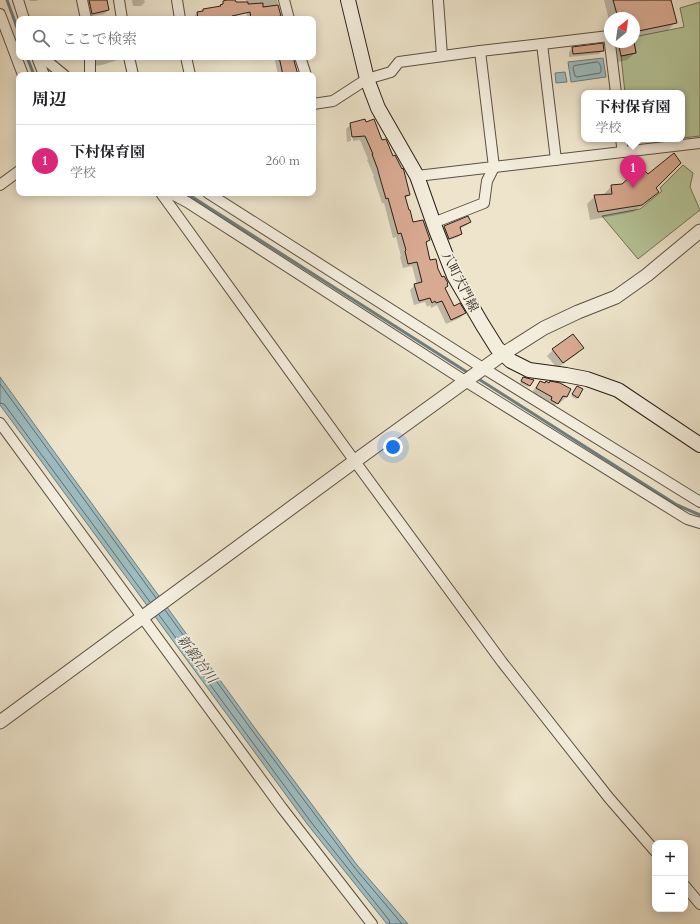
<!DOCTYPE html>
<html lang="ja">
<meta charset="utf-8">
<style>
:root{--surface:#fff;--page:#f2f2f2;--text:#202124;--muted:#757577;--line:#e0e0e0;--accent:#db2777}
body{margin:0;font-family:Cardo,"Noto Serif JP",serif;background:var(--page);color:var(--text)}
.controls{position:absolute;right:12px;bottom:12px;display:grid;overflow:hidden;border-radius:8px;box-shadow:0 2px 10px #0003}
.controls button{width:36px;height:36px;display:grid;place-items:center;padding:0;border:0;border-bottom:1px solid var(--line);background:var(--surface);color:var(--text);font:20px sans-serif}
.compass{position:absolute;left:604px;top:12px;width:36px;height:36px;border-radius:50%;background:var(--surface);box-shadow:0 2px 10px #0003;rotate:29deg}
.you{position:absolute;left:393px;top:447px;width:14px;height:14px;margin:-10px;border:3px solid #fff;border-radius:50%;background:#1a73e8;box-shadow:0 0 0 6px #1a73e833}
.badge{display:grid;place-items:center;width:26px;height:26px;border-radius:50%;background:var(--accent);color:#fff;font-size:13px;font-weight:700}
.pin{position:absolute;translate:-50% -33px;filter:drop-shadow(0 1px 2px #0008)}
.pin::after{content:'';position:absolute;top:21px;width:14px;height:12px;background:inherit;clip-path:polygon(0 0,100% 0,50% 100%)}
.popup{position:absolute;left:581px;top:90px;width:104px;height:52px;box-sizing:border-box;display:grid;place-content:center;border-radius:8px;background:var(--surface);filter:drop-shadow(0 1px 3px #0005);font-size:13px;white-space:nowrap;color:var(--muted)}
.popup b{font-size:15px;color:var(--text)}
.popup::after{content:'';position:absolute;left:50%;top:100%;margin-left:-8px;border:8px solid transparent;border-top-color:var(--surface)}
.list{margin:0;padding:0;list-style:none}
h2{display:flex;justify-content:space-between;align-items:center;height:52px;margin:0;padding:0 16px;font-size:17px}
h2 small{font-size:13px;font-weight:400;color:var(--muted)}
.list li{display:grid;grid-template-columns:26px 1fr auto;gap:12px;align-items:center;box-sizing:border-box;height:72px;padding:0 16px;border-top:1px solid var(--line)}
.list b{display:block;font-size:15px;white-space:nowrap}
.list p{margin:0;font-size:13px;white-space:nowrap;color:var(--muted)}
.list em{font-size:13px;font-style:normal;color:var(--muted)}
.icon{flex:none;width:22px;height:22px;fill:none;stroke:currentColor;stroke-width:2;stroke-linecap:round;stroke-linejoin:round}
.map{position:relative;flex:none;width:700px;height:924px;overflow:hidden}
.search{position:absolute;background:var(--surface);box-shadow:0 2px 10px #0003;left:16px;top:16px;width:300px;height:44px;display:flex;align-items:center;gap:10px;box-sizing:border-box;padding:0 14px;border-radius:8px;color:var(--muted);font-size:15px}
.panel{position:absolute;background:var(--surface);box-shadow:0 2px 10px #0003;left:16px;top:72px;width:300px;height:124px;border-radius:8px}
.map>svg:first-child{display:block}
.green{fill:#b5c599;stroke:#707258}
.water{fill:#9dbcc0;stroke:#6f7d7c}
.shadow{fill:#0003}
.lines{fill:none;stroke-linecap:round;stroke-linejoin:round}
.shore{stroke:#646d6b;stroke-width:1}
.stream{stroke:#6f7d7c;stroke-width:3}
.building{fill:#d9aa92;stroke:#2a1e16}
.minor-casing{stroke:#5b5043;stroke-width:12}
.tertiary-casing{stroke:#5b5043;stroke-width:15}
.secondary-casing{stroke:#2a1e16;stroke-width:16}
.minor{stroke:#f3eddd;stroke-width:10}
.tertiary{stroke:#f3eddd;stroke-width:13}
.secondary{stroke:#f3eddd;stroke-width:14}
.labels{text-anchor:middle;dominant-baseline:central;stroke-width:3.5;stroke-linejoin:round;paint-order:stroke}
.street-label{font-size:13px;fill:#2a1e16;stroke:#f3eddd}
.water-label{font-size:14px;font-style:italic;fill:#4c4d49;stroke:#f3eddd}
</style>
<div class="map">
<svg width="700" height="924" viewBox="0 0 700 924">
<rect width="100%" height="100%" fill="#ede4cb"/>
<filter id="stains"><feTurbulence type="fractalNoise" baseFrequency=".005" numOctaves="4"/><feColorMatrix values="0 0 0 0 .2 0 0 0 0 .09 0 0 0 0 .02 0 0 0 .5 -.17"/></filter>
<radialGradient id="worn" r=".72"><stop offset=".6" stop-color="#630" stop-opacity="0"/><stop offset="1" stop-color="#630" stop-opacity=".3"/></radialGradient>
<!-- green -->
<g class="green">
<polygon points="700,2 700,136 682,138 682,93 625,93 621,56 636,53 634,42 634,37 684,27 680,8"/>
<polygon points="683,165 693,173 690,187 700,210 638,259 602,216 640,209 662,191 660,188"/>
</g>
<!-- water -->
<g class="water">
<polygon points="603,58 606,77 571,82 568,62"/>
<polygon points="565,72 567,82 556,83 555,73"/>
<polygon points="0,377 254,727 357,865 408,924 387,924 308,825 0,405"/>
</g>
<!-- shadow -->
<g class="shadow">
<polygon points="30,0 38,0 37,1 30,1"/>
<polygon points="84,0 106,0 108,10 104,14 88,17"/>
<polygon points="132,0 144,0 145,2 141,6 133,6"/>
<polygon points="246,0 277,0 280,15 276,19 247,19"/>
<polygon points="604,0 670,0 676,22 668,30 634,37 634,18 610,18 610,24"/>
<polygon points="223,3 239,14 234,19 192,19 197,13 200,12 203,10 218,7"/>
<polygon points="615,42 633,42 635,53 627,60 613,63 610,49 615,44"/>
<polygon points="572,48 603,50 599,54 569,57 569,52"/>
<polygon points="92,57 121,57 118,60 102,65 93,66"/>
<polygon points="274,57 292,57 297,75 278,75"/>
<polygon points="366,123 382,142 409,195 405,199 412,223 429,240 425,244 429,261 437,269 447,286 444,289 454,308 465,313 460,318 446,324 437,305 431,308 430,305 427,307 425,302 414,305 410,290 415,285 417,285 412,266 403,268 400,257 401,256 396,237 393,238 384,203 382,203 373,176 374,176 367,160 368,159 360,140 353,141 352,126 350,126 351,141 347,142 346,129 351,124"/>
<polygon points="648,175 655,188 657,192 650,200 633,212 590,220 587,204 595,196 604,196 604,194 612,186 623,185"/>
<polygon points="470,222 467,225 459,229 461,234 458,237 446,241 441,230 444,227"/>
<polygon points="582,348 577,354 557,368 547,356 553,350"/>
<polygon points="522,379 532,380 528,387 520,383"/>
<polygon points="541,382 570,390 566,397 560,403 558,402 552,409 531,394 535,388"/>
<polygon points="576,389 578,397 576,399 571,396"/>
</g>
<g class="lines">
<!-- shore -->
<g class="shore">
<path d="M598,62C601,64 602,71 600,73L577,77L575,76L573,68L574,66Z"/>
<polyline points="0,384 156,598"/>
<polyline points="0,403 4,404 10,412 150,602"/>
<polyline points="165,610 251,729 354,867 402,924"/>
<polyline points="159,615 311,822 389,920 390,924"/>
</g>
<!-- stream -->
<g class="stream">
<polyline points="7,0 19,33"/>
<polyline points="27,57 34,75"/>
<polyline points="186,193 470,374"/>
<polyline points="477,378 677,505 700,515"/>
</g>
</g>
<!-- building -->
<g class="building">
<polygon points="89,0 107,0 109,10 92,14"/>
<polygon points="227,0 235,0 236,2 248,2 248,4 263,3 263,7 278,5 281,16 268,18 268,17 251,19 250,12 232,16 233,19 198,19 197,12 203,11 203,9 221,6 220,5 223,4 223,1"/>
<polygon points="613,0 671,0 677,23 634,32 634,18 618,18"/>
<polygon points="618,42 634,42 636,53 621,56"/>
<polygon points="603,43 604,51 573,54 572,47"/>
<polygon points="279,57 293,57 298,75 283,75"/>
<polygon points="365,119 366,122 374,119 382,140 386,139 393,156 395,155 402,169 403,168 404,171 410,195 405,196 409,210 410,210 413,222 423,220 430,240 426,242 430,260 436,259 438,269 442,277 444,276 448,283 447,284 448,286 445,288 454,306 460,303 466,313 451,320 442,301 436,303 435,301 432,303 430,298 419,301 414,284 422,282 417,262 408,264 405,251 406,250 401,233 398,234 388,198 386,199 378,171 378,170 372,154 373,154 365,136 352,137 350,123"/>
<polygon points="674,153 681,163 656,188 659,192 642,205 598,212 594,195 612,194 611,185 622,184 641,167 648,174"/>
<polygon points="468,216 471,222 460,227 462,234 449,239 444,226"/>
<polygon points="573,334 584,348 563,363 552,349"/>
<polygon points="523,377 534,380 530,386 521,381"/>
<polygon points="540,381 545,383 546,381 549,383 550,381 560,383 571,389 567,397 563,396 558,404 551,400 552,397 536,388"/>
<polygon points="577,386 583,389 578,398 572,394"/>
</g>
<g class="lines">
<defs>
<g id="minor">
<polyline points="18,0 24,19"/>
<polyline points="82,0 86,19"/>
<polyline points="119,0 122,19"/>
<polyline points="177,0 180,19"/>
<polyline points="284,0 289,19"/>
<polyline points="438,0 442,56"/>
<polyline points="0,14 23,75"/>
<polyline points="37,57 44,75"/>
<polyline points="42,57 64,75"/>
<polyline points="90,57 90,75"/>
<polyline points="129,57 133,75"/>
<polyline points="186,57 190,75"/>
<polyline points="300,57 306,75"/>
<polyline points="313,104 333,101 367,79 391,72 399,62 480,51"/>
<polyline points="621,139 623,152"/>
<polyline points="556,160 542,44 609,36 616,93"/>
<polyline points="417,176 700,143"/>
<polyline points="0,185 19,171"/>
<polyline points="161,193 359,467 502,662 609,798 655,851"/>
<polyline points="170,193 187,202 465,381 687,519 700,523"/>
<polyline points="208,193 475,363 700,502"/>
<polyline points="433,223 484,203 487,181 494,167 480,51 542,44"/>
<polyline points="0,423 282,808 372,924"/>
<polyline points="685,886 700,904"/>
</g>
<polyline id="tertiary" points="0,722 355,461 503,354 544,328 578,312 616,297 647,275 700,231"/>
<polyline id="secondary" points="348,0 367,79 378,108 417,176 436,230 454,276 482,324 497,348 511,361 529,370 566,375 587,379 618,390 700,445"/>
</defs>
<!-- minor casing -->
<use href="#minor" class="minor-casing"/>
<!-- tertiary casing -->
<use href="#tertiary" class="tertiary-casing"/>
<!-- secondary casing -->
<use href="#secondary" class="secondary-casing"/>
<!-- minor -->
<use href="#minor" class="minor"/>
<!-- tertiary -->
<use href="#tertiary" class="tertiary"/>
<!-- secondary -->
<use href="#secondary" class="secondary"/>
</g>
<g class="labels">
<!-- street labels -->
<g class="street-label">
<text transform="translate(460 282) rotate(63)">八町大門線</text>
</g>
<!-- water labels -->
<g class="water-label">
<text transform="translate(197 659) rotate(53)">新鍛冶川</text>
</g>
</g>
<rect width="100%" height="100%" filter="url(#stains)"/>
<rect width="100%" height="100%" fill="url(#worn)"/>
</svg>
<div class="controls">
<button>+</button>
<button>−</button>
</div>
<svg class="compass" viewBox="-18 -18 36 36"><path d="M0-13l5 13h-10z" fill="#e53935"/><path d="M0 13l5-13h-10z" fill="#757577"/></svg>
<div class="you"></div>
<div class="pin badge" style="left:633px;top:188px">1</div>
<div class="popup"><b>下村保育園</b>学校</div>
<div class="search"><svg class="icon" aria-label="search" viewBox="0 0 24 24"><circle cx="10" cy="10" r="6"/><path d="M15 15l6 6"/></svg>ここで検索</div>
<section class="panel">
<h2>周辺<small></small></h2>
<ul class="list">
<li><span class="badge">1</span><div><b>下村保育園</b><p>学校</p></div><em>260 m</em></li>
</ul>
</section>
</div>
